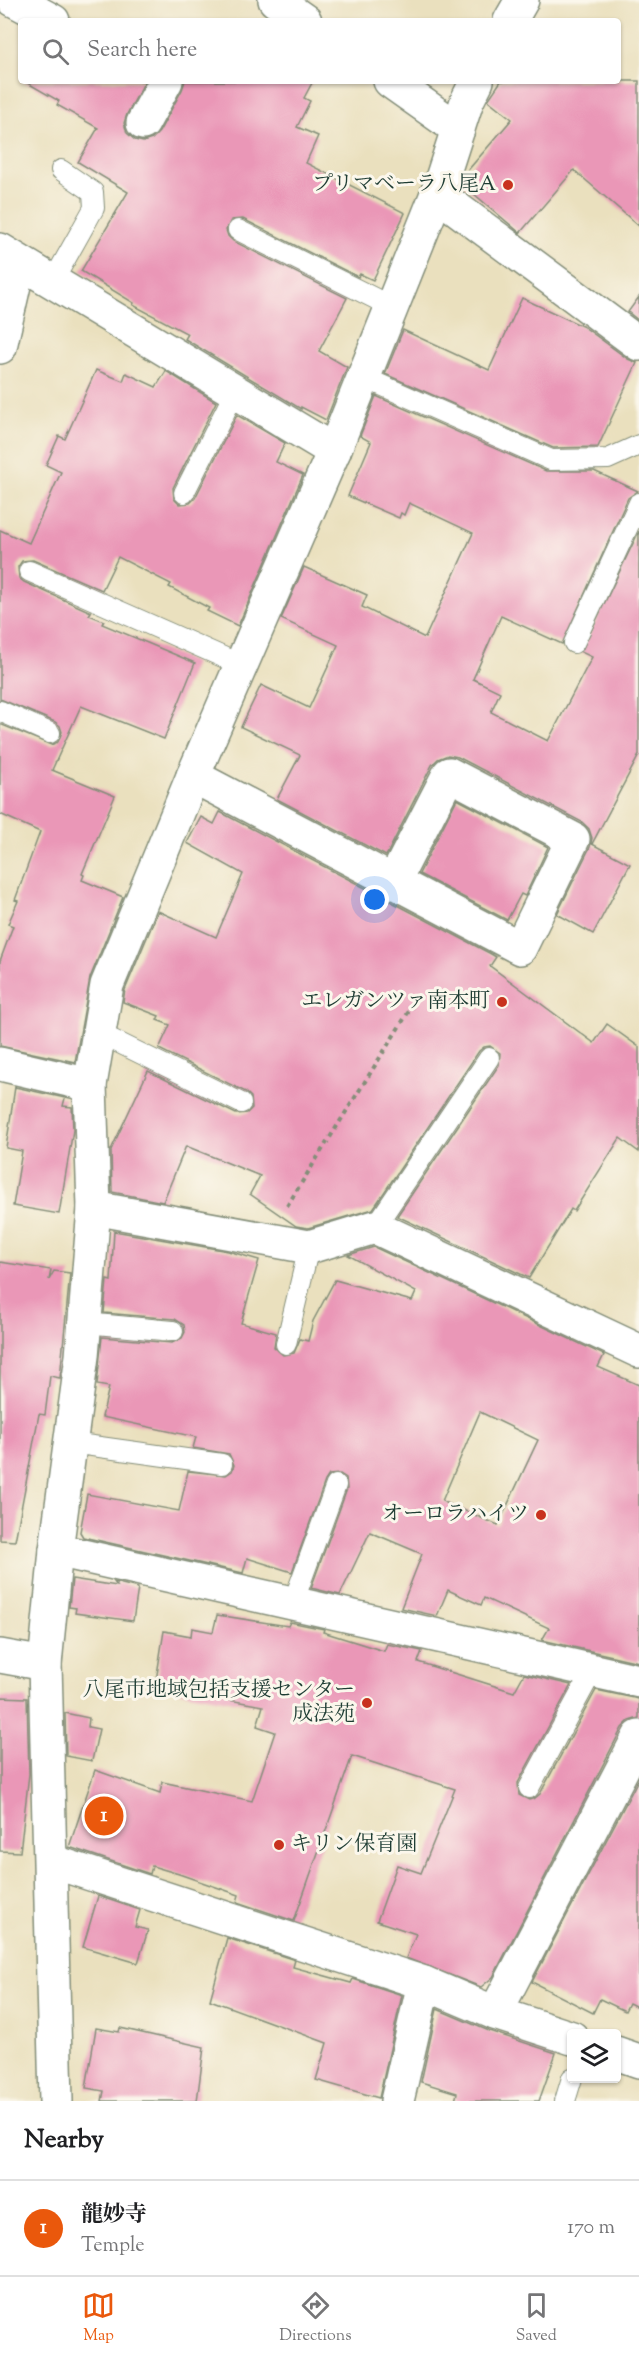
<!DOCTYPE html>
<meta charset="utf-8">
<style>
:root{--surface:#fff;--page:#f2f2f2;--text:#202124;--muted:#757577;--line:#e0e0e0;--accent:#ea580c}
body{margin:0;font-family:"Sorts Mill Goudy","Noto Serif JP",serif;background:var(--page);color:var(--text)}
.controls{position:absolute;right:18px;bottom:18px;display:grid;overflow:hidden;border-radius:6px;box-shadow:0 2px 4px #0004}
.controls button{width:54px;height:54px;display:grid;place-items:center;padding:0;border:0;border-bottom:2px solid var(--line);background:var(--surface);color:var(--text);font:30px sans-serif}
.you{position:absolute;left:375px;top:900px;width:21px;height:21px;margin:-15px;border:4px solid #fff;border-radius:50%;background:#1a73e8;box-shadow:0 0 0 9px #1a73e833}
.badge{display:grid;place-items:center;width:39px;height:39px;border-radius:50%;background:var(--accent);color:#fff;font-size:20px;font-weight:700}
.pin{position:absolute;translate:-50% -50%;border:3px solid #fff;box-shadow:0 2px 6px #0006}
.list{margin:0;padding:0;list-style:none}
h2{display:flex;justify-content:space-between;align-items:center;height:78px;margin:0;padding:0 24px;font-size:26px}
h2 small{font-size:20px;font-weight:400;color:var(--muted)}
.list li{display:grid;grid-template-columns:39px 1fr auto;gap:18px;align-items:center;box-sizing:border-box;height:96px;padding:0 24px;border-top:2px solid var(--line)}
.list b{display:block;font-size:22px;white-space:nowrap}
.list p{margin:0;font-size:20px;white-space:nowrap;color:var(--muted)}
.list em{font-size:20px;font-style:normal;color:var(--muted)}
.icon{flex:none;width:33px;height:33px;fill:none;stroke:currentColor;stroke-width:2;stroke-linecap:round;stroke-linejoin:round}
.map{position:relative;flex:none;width:639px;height:2101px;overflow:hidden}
.search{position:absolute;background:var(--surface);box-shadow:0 2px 4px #0004;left:18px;right:18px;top:18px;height:66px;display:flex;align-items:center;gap:15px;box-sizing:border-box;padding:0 21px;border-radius:6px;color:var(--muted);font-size:22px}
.sheet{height:174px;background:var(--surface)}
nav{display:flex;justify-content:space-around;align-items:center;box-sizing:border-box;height:84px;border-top:2px solid var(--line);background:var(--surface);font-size:16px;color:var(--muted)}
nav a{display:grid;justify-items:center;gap:3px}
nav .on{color:var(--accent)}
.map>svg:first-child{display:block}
.building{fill:#ea97b7;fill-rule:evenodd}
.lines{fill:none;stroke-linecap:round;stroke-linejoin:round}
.service-casing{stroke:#848e79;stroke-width:22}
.minor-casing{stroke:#848e79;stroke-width:36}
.path{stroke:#848e79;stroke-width:4;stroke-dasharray:4.5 4.5;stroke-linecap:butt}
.service{stroke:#fff;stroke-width:20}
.minor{stroke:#fff;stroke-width:33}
.poi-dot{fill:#c8321e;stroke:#fbf7ec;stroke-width:2}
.labels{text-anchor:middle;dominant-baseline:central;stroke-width:6;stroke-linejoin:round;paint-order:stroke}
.poi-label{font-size:21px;fill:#1f3d34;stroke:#fbf7ec;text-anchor:end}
</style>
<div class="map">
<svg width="639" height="2101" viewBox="0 0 639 2101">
<rect width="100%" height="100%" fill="#fbf7ec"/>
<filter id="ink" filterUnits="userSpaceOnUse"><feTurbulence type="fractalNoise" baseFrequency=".0167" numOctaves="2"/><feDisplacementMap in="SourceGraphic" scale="12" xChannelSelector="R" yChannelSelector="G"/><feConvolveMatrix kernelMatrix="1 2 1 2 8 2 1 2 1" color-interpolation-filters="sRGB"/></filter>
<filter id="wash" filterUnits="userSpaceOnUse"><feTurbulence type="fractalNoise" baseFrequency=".008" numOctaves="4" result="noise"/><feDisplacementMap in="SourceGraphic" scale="24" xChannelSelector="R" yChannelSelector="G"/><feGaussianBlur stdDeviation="1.35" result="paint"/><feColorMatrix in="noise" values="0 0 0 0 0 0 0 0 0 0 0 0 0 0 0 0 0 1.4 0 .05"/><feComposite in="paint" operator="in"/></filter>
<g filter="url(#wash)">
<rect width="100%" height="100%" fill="#eae0be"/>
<g id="blocks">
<!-- building -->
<g class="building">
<polygon points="24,81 145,81 127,114 124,123 127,133 135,140 143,142 152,139 159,132 182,90 185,81 313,81 304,98 310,101 297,127 318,136 306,163 405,213 373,280 360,274 358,277 243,219 231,220 226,230 228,236 233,241 347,298 319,351 347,367 326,420 301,407 301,409 185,339 188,334 133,305 134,303 81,271 128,192 78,162 98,128 57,105 59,101"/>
<polygon points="501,81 639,81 639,226 574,170 520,233 460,182 463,176 512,119 488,100"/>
<polygon points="639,297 639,321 628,312"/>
<polygon points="522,298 584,327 628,359 637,363 598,447 553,448 385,374 403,330 489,370"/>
<polygon points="96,370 123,381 126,373 156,387 166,371 216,402 173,488 174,499 179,504 190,503 195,498 237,415 285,443 276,462 303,475 238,626 207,611 209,608 169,587 171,584 118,557 102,590 33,560 22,561 18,567 19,578 24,582 91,612 89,615 104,621 102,624 195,663 164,739 81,706 52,770 115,796 82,874 84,875 82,880 123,897 90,978 75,1062 0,1046 0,961 13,926 8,924 18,901 15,900 40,832 0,814 0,724 51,745 58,742 62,732 60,726 55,722 0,699 0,530 29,543 61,472 46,465 59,436 65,439"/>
<polygon points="376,396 546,471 594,471 638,491 628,498 562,644 501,616 473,679 500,692 491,712 548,741 592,657 581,652 639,531 639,755 592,844 630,864 593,934 557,914 590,847 592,838 589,829 582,822 458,757 448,755 438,759 432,765 386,856 277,799 300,755 241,727 261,685 309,708 338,645 281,619 304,567 367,595 362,607 425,638 473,533 409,503 404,515 401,513 399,518 348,496 371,442 360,436"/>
<polygon points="457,799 548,847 525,896 521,894 507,920 419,874"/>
<polygon points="220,812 491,954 496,957 490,966 594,1043 607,1024 639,1047 639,1152 620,1138 574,1211 571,1209 529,1278 397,1216 499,1065 500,1053 490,1046 484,1047 479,1051 373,1209 308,1228 296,1226 250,1194 260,1176 186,1146 163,1202 112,1192 111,1150 148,1071 236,1114 247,1113 252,1108 251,1097 246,1092 159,1049 170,1025 157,1020 159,1016 123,1002 125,990 158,911 216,937 243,874 187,843 201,817 214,824"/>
<polygon points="15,1087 65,1098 63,1106 72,1107 73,1130 59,1214 13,1206 22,1151 6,1148"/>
<path d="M114,1231L228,1251L259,1260L241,1323L276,1333L274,1347L283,1355L294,1353L300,1339L308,1341L313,1321L335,1280L412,1301L416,1292L348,1255L374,1247L604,1355L598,1367L639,1385V1662L542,1640L549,1628L484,1598L481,1605L448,1590L437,1616L401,1608L422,1554L370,1532L340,1595L311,1588L347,1489L346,1478L340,1474L329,1475L325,1481L292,1572L247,1558L243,1573L83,1537L80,1532L87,1494L179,1511L188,1471L226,1475L232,1471L234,1465L229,1454L193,1448L196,1437L102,1417L109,1387L97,1385L102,1337L172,1343L182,1338L185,1332L184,1325L175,1319L104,1313L107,1280L111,1281ZM480,1412L538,1440L498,1525L442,1501Z"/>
<polygon points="0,1262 51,1270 49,1280 54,1271 70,1273 60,1378 50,1376 45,1415 39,1414 15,1541 0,1540"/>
<polygon points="72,1579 117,1586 114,1582 138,1588 133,1621 75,1613 76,1608 69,1607"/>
<polygon points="217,1615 288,1626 290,1622 324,1629 323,1632 384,1651 387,1644 422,1651 418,1662 514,1692 524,1674 571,1685 518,1783 519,1795 529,1800 535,1798 540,1794 596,1690 639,1699 639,1718 629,1721 622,1728 493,1977 481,1987 406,1958 416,1934 377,1921 397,1865 421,1873 455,1789 352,1756 294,1921 237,1902 239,1895 179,1874 152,1866 150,1874 69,1847 95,1770 160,1793 162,1782 252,1801 275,1732 257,1726 263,1706 155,1687 164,1631 191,1636 192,1628 213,1632"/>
<polygon points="0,1697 27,1698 29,1774 20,1852 0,1851"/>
<polygon points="65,1713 89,1718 88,1727 99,1729 92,1761 66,1756"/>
<polygon points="639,1778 639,2008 629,2003 625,2011 600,1999 593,2013 532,1982"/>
<polygon points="98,1896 140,1910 135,1927 148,1930 138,1963 83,1947"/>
<polygon points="227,1938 295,1960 293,1967 351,1983 353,1979 402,1995 379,2098 316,2080 327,2043 210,2000"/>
<polygon points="437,2009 489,2031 556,2053 539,2101 455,2101 457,2093 421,2082"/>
<polygon points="96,2028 119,2032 120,2028 204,2047 197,2101 102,2101 104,2091 86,2088"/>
</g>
</g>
</g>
<g filter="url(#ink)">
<use href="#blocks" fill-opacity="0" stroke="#848e79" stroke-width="1.5"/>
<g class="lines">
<defs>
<g id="service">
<polyline points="238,230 392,307"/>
<polyline points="52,283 94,208 93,192 61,170"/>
<polyline points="363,377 551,460 608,459 639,445"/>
<polyline points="184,493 235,392"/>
<polyline points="29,571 241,665"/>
<polyline points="574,643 639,503"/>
<polyline points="0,711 50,733"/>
<polyline points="99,1033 241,1103"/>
<polyline points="375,1227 489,1058"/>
<polyline points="85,1323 173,1331"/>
<polyline points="286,1344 309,1247"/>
<polyline points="71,1443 222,1464"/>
<polyline points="293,1603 336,1485"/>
<polyline points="529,1788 593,1670"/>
<polyline points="565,2101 572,2078"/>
</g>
<g id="minor">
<polyline points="14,0 53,21"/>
<polyline points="275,0 305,21"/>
<polyline points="510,21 522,0"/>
<polyline points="390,81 458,129"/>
<polyline points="143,123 166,81"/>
<polyline points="437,194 639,344"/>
<polyline points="0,250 334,451"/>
<polyline points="0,347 19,263"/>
<polyline points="193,776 520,948 573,839 449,774 394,881"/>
<polyline points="0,1064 90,1085"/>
<polyline points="94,1208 309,1247 375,1227 639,1351"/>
<polyline points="56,1550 639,1681"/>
<polyline points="0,1656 45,1664"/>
<polyline points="51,1861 424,1983 495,2013 639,1737"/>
<polyline points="495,2013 572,2038"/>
<polyline points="616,2053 639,2061"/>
<polyline points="56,2101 45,1664 56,1550 82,1356 94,1208 90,1085 107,985 193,776 334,451 437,194 467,101 477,81"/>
<polyline points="397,2101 424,1983"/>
</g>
</defs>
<!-- service casing -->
<use href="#service" class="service-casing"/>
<!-- minor casing -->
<use href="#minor" class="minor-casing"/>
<!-- path -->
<polyline class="path" points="287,1206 416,1000"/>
<!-- service -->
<use href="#service" class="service"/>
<!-- minor -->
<use href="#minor" class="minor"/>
</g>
</g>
<!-- markers -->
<g class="poi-dot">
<circle cx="508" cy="185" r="6"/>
<circle cx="502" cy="1002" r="6"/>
<circle cx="541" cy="1515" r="6"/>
<circle cx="367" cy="1703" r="6"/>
<circle cx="279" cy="1845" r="6"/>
</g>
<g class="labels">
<!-- poi labels -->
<g class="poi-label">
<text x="496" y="185">プリマベーラ八尾A</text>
<text x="490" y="1002">エレガンツァ南本町</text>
<text x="529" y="1515">オーロラハイツ</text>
<text x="355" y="1691">八尾市地域包括支援センター<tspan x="355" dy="24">成法苑</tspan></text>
<text x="291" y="1845" text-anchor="start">キリン保育園</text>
</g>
</g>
</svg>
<div class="controls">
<button><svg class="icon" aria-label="layers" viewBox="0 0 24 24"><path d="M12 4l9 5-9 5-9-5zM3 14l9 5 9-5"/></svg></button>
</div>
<div class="you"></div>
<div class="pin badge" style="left:104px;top:1816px">1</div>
<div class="search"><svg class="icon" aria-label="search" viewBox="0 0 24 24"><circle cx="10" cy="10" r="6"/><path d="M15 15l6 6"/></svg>Search here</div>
</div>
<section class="sheet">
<h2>Nearby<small></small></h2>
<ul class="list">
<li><span class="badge">1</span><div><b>龍妙寺</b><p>Temple</p></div><em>170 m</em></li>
</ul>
</section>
<nav>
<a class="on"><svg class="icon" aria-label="map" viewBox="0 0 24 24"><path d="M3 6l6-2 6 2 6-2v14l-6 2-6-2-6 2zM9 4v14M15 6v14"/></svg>Map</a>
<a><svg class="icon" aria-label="directions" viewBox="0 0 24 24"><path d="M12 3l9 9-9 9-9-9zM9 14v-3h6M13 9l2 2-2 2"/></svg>Directions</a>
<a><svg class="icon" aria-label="saved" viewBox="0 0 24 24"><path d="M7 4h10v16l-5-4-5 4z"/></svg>Saved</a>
</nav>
